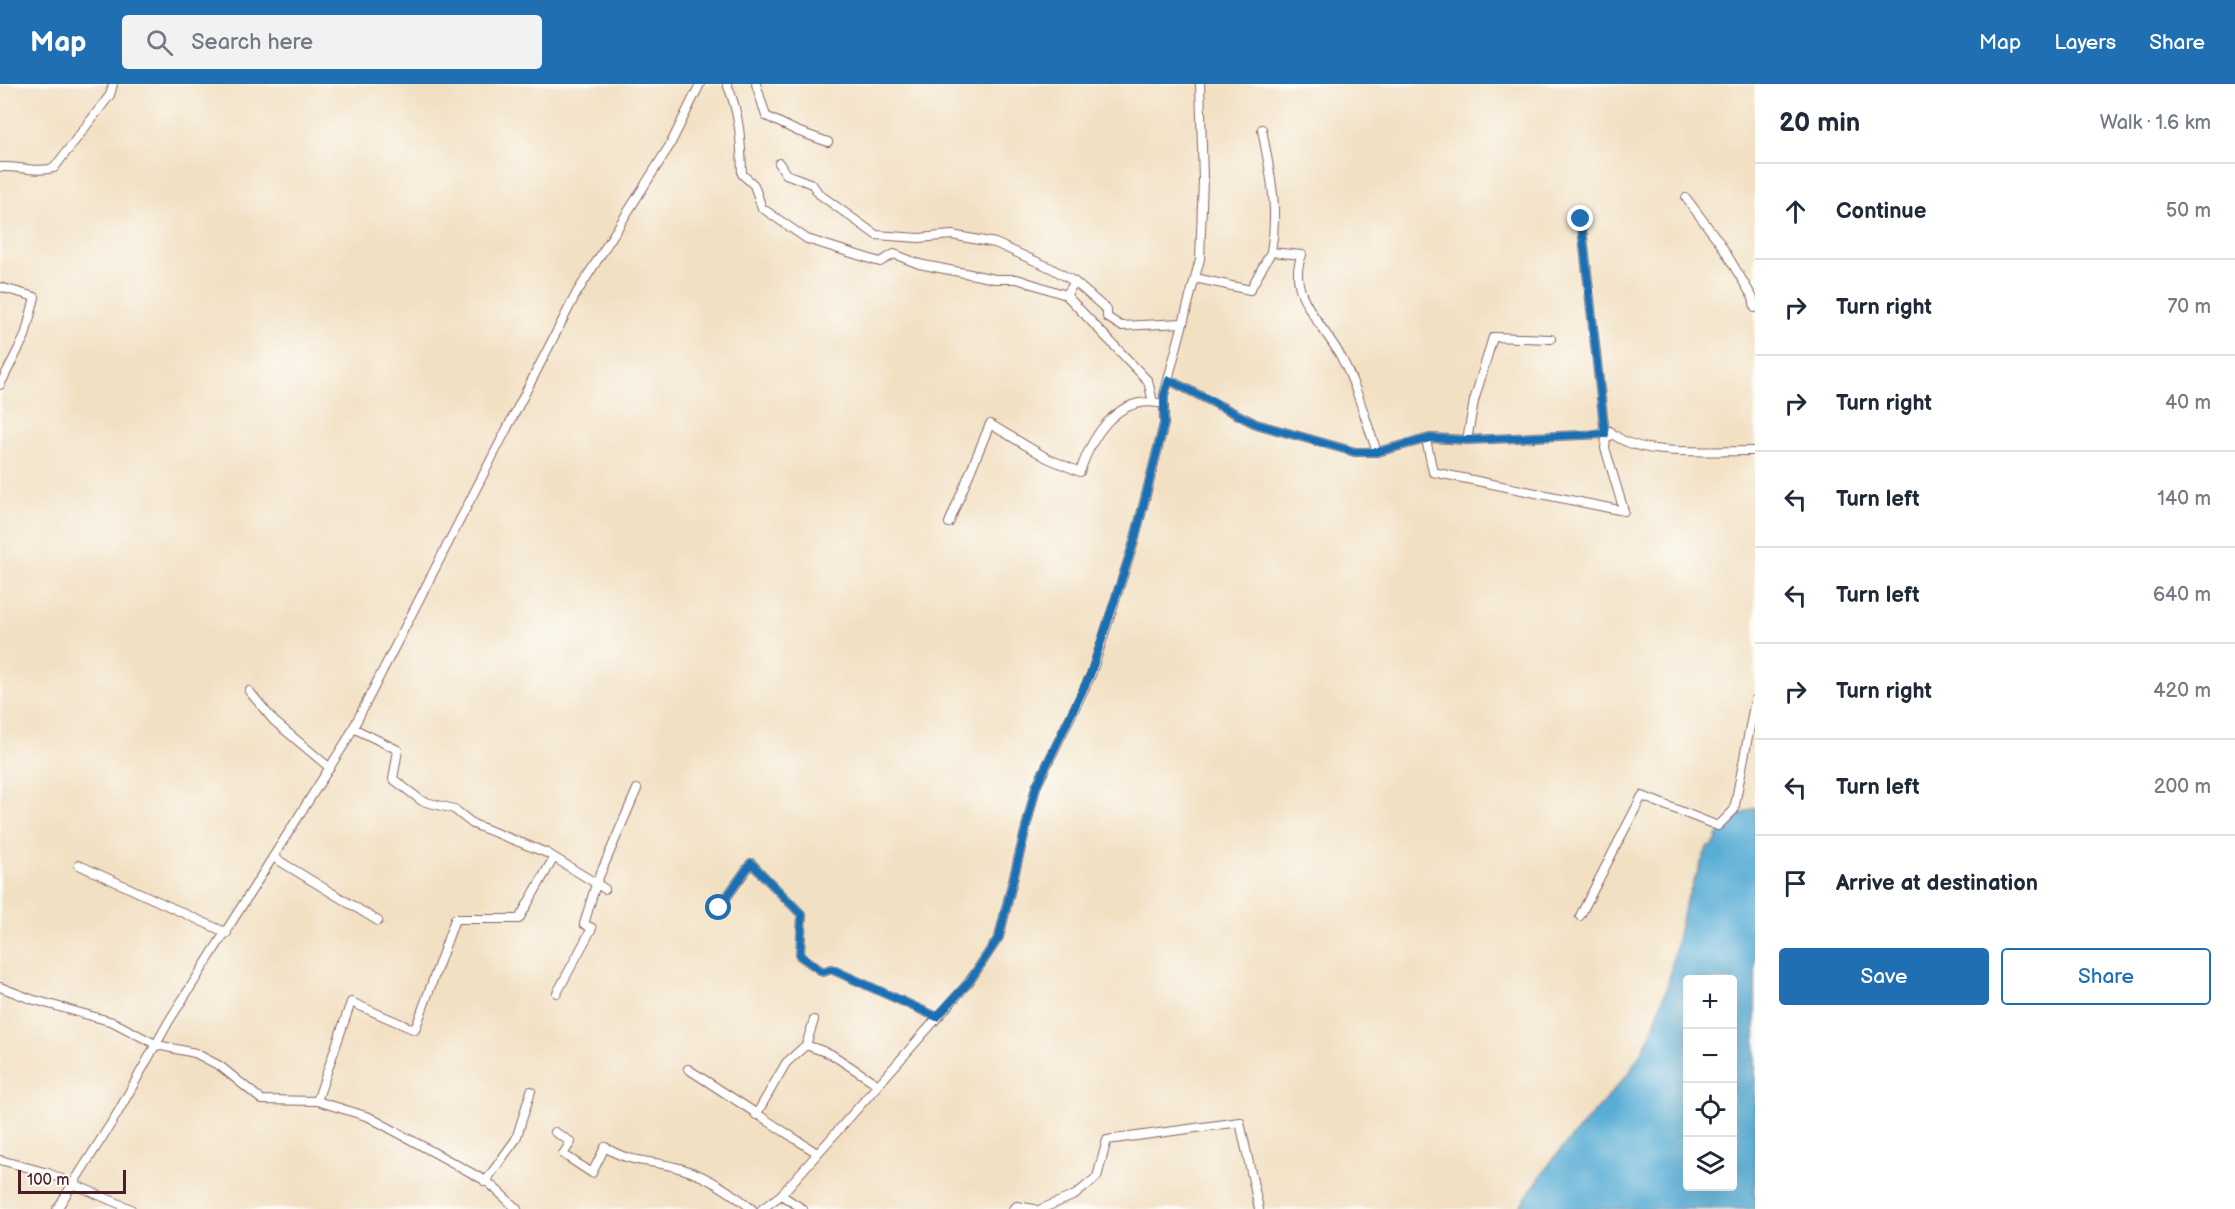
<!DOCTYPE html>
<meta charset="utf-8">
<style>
:root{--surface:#fff;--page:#f2f2f3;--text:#1f2937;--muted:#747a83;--line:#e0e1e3;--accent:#1f6fb2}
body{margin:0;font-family:"Balsamiq Sans",sans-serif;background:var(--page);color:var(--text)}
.controls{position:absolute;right:18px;bottom:18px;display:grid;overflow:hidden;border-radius:6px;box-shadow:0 6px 24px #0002}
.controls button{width:54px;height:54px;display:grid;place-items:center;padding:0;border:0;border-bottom:2px solid var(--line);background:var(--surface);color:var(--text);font:30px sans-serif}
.scale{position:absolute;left:18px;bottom:15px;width:108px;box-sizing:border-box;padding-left:6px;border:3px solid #4a1f2b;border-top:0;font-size:16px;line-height:21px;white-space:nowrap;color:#4a1f2b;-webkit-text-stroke:4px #fdfcf7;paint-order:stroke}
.stop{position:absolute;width:18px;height:18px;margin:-14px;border:4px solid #1f6fb2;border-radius:50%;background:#fff}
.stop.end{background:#1f6fb2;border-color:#fff;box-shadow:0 2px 6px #0008}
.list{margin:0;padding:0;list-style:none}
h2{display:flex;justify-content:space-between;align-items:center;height:78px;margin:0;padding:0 24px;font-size:26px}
h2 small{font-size:20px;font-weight:400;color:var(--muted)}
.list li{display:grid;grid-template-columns:39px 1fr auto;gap:18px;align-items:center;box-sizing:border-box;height:96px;padding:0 24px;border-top:2px solid var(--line)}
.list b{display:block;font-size:22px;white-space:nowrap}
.list em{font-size:20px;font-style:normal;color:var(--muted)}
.actions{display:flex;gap:12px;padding:18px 24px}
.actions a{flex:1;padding:14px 0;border:2px solid var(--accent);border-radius:6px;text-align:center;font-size:21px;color:var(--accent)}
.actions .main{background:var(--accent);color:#fff}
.icon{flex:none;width:33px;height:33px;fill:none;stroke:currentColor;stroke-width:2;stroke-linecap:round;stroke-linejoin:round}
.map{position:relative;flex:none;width:1755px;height:1125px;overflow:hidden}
header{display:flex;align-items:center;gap:36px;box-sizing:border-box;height:84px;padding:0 30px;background:var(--accent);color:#fff}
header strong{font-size:28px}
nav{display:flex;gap:33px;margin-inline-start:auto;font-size:21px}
.search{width:420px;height:54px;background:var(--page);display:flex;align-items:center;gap:15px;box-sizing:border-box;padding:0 21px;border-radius:6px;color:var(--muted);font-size:22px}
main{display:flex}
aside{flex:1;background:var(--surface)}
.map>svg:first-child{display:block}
.water{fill:#59add5;stroke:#526680;stroke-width:1.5;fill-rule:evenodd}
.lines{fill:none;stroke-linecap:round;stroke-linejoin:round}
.minor-casing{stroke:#856360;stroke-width:10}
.minor{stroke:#fff;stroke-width:8}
.route{stroke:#1f6fb2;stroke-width:8}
</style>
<header>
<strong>Map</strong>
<div class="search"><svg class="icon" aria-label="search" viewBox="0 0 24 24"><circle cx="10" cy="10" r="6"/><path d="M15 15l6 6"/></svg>Search here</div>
<nav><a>Map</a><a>Layers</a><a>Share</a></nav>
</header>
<main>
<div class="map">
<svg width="1755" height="1125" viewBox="0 0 1755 1125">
<rect width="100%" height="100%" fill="#fdfcf7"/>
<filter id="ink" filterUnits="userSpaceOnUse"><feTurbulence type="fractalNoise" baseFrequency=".0167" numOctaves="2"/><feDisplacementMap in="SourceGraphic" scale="12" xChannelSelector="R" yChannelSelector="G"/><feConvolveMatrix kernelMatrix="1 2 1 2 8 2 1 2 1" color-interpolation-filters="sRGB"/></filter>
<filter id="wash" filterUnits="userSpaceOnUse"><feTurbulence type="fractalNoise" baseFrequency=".008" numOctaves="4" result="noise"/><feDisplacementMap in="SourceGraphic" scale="24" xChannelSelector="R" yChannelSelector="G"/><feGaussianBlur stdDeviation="1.35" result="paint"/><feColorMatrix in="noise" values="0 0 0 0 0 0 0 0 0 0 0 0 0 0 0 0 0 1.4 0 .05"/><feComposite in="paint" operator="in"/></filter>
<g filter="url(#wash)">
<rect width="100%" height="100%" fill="#f2e0c3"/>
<!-- water -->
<path class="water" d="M1755,723V1125H1518L1553,1075L1630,988L1650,952L1668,900L1684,823L1708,762L1711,763L1718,755L1716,753L1735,734ZM1688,896H1732V1102H1688Z"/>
</g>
<g filter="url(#ink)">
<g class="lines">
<defs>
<g id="minor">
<path d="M727,0C740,30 741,58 742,90L754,101L762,124L807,155L880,178L894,170L919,180L995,195H1017L1066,211L1148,297L1153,318"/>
<polyline points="756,0 766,32 797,47 828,58"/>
<path d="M1262,45C1270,90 1279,122 1271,168L1302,171C1285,209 1325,242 1341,273C1357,302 1366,338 1377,368"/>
<polyline points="779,79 786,90 812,100 819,110 876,151 919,154 952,151 995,159 1051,184 1075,198"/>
<path d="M0,83C19,82 35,89 54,84L110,11L113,0"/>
<polyline points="1686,114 1720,159 1753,214 1755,224"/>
<polyline points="1581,135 1605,350"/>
<polyline points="1195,194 1250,206 1271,168"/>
<polyline points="0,203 35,213 25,252 0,301"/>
<polyline points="1066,211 1075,198 1107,226 1107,233 1121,242 1183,239"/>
<path d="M1169,296L1256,340L1355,368H1377L1430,354L1467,356L1605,350L1610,347C1635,375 1718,366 1755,367"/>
<polyline points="1426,355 1433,388 1624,427 1605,364 1606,354 1612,351"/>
<polyline points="1467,356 1474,317 1493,253 1551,255"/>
<path d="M949,439L990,340L1047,374L1080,388C1091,355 1115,312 1158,319"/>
<polyline points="249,607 274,637 330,684"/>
<polyline points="353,644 398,666 393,695 422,717 454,725 473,740 547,769 605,805"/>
<polyline points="273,773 378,837"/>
<polyline points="79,781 227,849"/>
<polyline points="719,824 751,779 802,831 800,872 823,888 831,885 937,933"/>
<polyline points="1580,832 1642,712 1718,742 1734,726 1755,616"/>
<polyline points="0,903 31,915 113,938 157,961 195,969 220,982 262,1016 317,1017 369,1033 488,1098 517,1125"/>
<polyline points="557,909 592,844 584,840 596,800 637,705"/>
<polyline points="806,961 831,970 877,1000"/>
<polyline points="688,985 817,1069"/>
<polyline points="317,1017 351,918 415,946 455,835 519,835 553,775"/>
<polyline points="756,1031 786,979 806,961 814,936"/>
<path d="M555,1048L571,1058L563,1070L592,1089L605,1063C631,1080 647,1075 675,1083C702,1089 731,1108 752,1125"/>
<polyline points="0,1076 48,1089 131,1125"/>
<polyline points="485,1098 516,1055 531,1007"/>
<polyline points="781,1111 803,1125"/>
<polyline points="57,1125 117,1030 169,937 347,656 576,210 670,61 700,0"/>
<polyline points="762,1125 781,1111 969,898 999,853 1036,703 1091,591 1134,458 1164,340 1164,311 1200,175 1203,95 1200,0"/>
<polyline points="1013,1125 1017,1122 1034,1125"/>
<polyline points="1041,1125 1075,1111 1097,1093 1107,1056 1240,1038 1259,1125"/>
</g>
</defs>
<!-- minor casing -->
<use href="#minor" class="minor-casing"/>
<!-- minor -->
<use href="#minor" class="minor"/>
</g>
</g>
<g class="lines" filter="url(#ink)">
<!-- route -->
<polyline class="route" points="719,824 751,779 802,831 800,872 823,888 831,885 937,933 969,898 999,853 1036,703 1090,591 1134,458 1164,340 1164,311 1169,296 1256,340 1355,368 1377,368 1430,354 1467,356 1605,350 1581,135"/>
</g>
</svg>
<div class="controls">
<button>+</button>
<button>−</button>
<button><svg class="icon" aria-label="locate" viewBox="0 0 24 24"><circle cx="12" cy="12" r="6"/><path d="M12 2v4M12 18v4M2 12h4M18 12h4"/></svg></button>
<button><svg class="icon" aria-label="layers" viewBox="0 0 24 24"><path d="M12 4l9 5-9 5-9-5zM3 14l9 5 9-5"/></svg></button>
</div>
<div class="scale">100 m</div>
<div class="stop" style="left:719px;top:824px"></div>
<div class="stop end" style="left:1581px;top:135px"></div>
</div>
<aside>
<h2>20 min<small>Walk · 1.6 km</small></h2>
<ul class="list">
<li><svg class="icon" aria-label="ahead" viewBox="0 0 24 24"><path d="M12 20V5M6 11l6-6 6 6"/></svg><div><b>Continue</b></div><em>50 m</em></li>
<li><svg class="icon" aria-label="right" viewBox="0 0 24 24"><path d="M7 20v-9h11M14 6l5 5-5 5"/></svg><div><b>Turn right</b></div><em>70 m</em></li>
<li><svg class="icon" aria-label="right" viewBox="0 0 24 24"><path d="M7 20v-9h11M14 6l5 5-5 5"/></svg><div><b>Turn right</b></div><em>40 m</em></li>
<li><svg class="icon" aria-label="left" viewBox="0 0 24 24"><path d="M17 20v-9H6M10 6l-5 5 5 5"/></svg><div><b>Turn left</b></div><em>140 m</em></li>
<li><svg class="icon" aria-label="left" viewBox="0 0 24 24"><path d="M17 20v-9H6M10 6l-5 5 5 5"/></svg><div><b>Turn left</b></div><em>640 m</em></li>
<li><svg class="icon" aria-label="right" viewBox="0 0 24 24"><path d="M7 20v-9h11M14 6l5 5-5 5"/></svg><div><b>Turn right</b></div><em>420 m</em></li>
<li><svg class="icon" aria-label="left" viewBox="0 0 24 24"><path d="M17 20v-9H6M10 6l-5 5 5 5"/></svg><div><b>Turn left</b></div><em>200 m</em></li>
<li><svg class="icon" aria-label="arrive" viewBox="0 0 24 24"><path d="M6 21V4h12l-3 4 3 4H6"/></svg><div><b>Arrive at destination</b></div></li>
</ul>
<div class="actions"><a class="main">Save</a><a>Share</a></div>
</aside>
</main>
